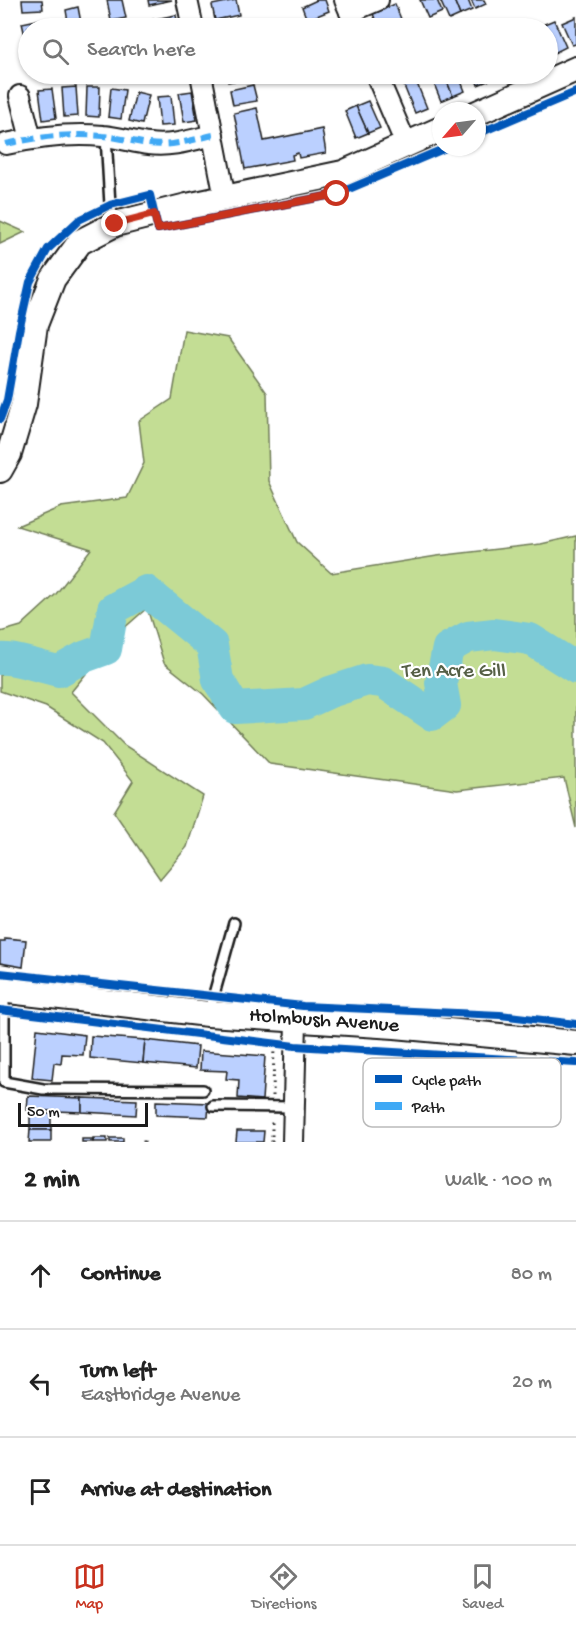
<!DOCTYPE html>
<meta charset="utf-8">
<style>
:root{--surface:#fff;--page:#f6f6f6;--text:#222;--muted:#767676;--line:#e0e0e0;--accent:#c8321e}
body{margin:0;font-family:"Gochi Hand",sans-serif;background:var(--page);color:var(--text)}
.compass{position:absolute;left:432px;top:102px;width:54px;height:54px;border-radius:50%;background:var(--surface);box-shadow:0 2px 4px #0004;rotate:242deg}
.scale{position:absolute;left:18px;bottom:15px;width:130px;box-sizing:border-box;padding-left:6px;border:3px solid #1c1c1c;border-top:0;font-size:16px;line-height:21px;white-space:nowrap;color:#1c1c1c;-webkit-text-stroke:4px #fff;paint-order:stroke}
.stop{position:absolute;width:18px;height:18px;margin:-14px;border:4px solid #c8321e;border-radius:50%;background:#fff}
.stop.end{background:#c8321e;border-color:#fff;box-shadow:0 2px 6px #0008}
.list{margin:0;padding:0;list-style:none}
h2{display:flex;justify-content:space-between;align-items:center;height:78px;margin:0;padding:0 24px;font-size:26px}
h2 small{font-size:20px;font-weight:400;color:var(--muted)}
.list li{display:grid;grid-template-columns:39px 1fr auto;gap:18px;align-items:center;box-sizing:border-box;height:108px;padding:0 24px;border-top:2px solid var(--line)}
.list b{display:block;font-size:22px;white-space:nowrap}
.list p{margin:0;font-size:20px;white-space:nowrap;color:var(--muted)}
.list em{font-size:20px;font-style:normal;color:var(--muted)}
.icon{flex:none;width:33px;height:33px;fill:none;stroke:currentColor;stroke-width:2;stroke-linecap:round;stroke-linejoin:round}
.map{position:relative;flex:none;width:576px;height:1142px;overflow:hidden}
.search{position:absolute;background:var(--surface);box-shadow:0 2px 4px #0004;left:18px;right:18px;top:18px;height:66px;display:flex;align-items:center;gap:15px;box-sizing:border-box;padding:0 21px;border-radius:33px;color:var(--muted);font-size:22px}
.sheet{height:402px;background:var(--surface)}
nav{display:flex;justify-content:space-around;align-items:center;box-sizing:border-box;height:84px;border-top:2px solid var(--line);background:var(--surface);font-size:16px;color:var(--muted)}
nav a{display:grid;justify-items:center;gap:3px}
nav .on{color:var(--accent)}
.map>svg:first-child{display:block}
.green{fill:#c3dd94;stroke:#707c58;stroke-width:1.5}
.lines{fill:none;stroke-linecap:round;stroke-linejoin:round}
.river{stroke:#7bcad7;stroke-width:32}
.building{fill:#bbd0ff;stroke:#1c1c1c;stroke-width:1.5}
.service-casing{stroke:#1c1c1c;stroke-width:14}
.minor-casing{stroke:#1c1c1c;stroke-width:24}
.tertiary-casing{stroke:#1c1c1c;stroke-width:28}
.path{stroke:#1c1c1c;stroke-width:3;stroke-dasharray:1.5 4.5;stroke-linecap:butt}
.service{stroke:#fff;stroke-width:9}
.minor{stroke:#fff;stroke-width:20}
.tertiary{stroke:#fff;stroke-width:24}
.quiet{stroke:#3fa9f5;stroke-width:6;stroke-dasharray:12 6;stroke-linecap:butt}
.cycleway-casing{stroke:#fff;stroke-width:11}
.cycleway{stroke:#0057b8;stroke-width:8}
.route{stroke:#c8321e;stroke-width:8}
.labels{text-anchor:middle;dominant-baseline:central;stroke-width:4.5;stroke-linejoin:round;paint-order:stroke}
.park-label{font-size:21px;fill:#566046;stroke:#fff}
.street-label{font-size:21px;fill:#1c1c1c;stroke:#fff}
.key{fill:#fff;stroke:#bbb;stroke-width:1.5}
.key-label{font-size:16px;fill:#1c1c1c}
</style>
<div class="map">
<svg width="576" height="1142" viewBox="0 0 576 1142">
<rect width="100%" height="100%" fill="#fff"/>
<filter id="ink" filterUnits="userSpaceOnUse"><feTurbulence type="fractalNoise" baseFrequency=".0167" numOctaves="2"/><feDisplacementMap in="SourceGraphic" scale="12" xChannelSelector="R" yChannelSelector="G"/><feConvolveMatrix kernelMatrix="1 2 1 2 8 2 1 2 1" color-interpolation-filters="sRGB"/></filter>
<g filter="url(#ink)">
<!-- green -->
<g class="green">
<polygon points="0,221 25,232 0,244"/>
<polygon points="184,330 228,338 267,393 269,481 297,542 331,573 437,556 541,544 576,536 576,828 564,778 457,790 270,764 203,694 164,663 147,608 122,630 71,692 124,745 203,796 187,847 160,879 114,812 133,781 103,743 46,707 0,691 0,632 21,626 56,594 91,549 17,526 61,507 127,498 144,463 139,421 172,399"/>
</g>
<g class="lines">
<!-- river -->
<path class="river" d="M0,659C14,657 43,668 59,671L84,657L106,649L113,609L146,591L212,645L218,680L235,708L304,704L330,692L367,680L383,682L432,715L445,705L441,683L448,648L468,637L494,634L530,639L576,668"/>
</g>
<!-- building -->
<g class="building">
<polygon points="22,0 42,0 43,9 23,10"/>
<polygon points="107,0 122,0 126,18 111,21"/>
<polygon points="148,0 172,0 149,5"/>
<polygon points="236,0 239,15 215,20 212,5"/>
<polygon points="317,0 325,0 329,11 307,20 302,7"/>
<polygon points="420,0 437,0 442,12 428,18"/>
<polygon points="440,0 454,0 460,15 449,20"/>
<polygon points="454,0 468,0 472,10 460,15"/>
<polygon points="471,0 484,0 486,4 475,9"/>
<polygon points="395,4 401,19 379,28 373,14"/>
<polygon points="78,7 82,28 69,28 66,10"/>
<polygon points="176,15 178,27 152,28 150,20"/>
<polygon points="576,17 576,44 572,45 562,23"/>
<polygon points="42,19 44,28 28,28 28,49 22,23"/>
<polygon points="333,19 337,28 310,28"/>
<polygon points="554,20 566,47 554,53 548,38 548,28 544,28 542,25"/>
<polygon points="227,74 251,74 252,78 228,82"/>
<polygon points="430,74 444,74 453,96 441,101"/>
<polygon points="444,74 458,74 465,91 453,96"/>
<polygon points="474,74 488,74 490,80 478,85"/>
<polygon points="488,74 502,74 502,75 490,80"/>
<polygon points="416,81 427,108 415,113 404,86"/>
<polygon points="253,85 257,101 233,105 230,90"/>
<polygon points="76,87 78,116 64,117 62,88"/>
<polygon points="87,87 100,87 99,117 86,116"/>
<polygon points="111,88 125,90 121,119 108,117"/>
<polygon points="52,89 56,118 43,120 39,90"/>
<polygon points="192,91 197,120 184,122 179,93"/>
<polygon points="136,92 149,95 142,124 129,121"/>
<polygon points="171,96 174,125 160,126 157,97"/>
<polygon points="368,101 380,128 368,133 356,106"/>
<polygon points="356,106 368,133 356,138 345,111"/>
<polygon points="257,108 264,141 322,129 326,153 299,158 298,153 292,155 293,160 245,169 234,113"/>
<polygon points="5,938 26,940 23,967 0,963 0,941 5,941"/>
<polygon points="37,1029 85,1035 83,1055 62,1054 61,1064 54,1063 52,1080 32,1078"/>
<polygon points="91,1036 145,1040 143,1063 90,1058"/>
<polygon points="145,1040 198,1046 196,1068 143,1063"/>
<polygon points="201,1051 265,1056 262,1100 238,1098 239,1080 226,1079 227,1071 200,1070"/>
<polygon points="28,1096 82,1098 82,1112 27,1110"/>
<polygon points="82,1098 137,1100 136,1115 82,1112"/>
<polygon points="156,1101 209,1103 208,1117 156,1115"/>
<rect x="30" y="1114" width="21" height="16"/>
<polygon points="30,1130 51,1130 51,1142 29,1142"/>
<polygon points="237,1131 264,1131 263,1142 236,1142"/>
<rect x="93" y="1138" width="14" height="4"/>
<rect x="110" y="1138" width="13" height="4"/>
<rect x="82" y="1139" width="11" height="3"/>
</g>
<g class="lines">
<defs>
<g id="service">
<polyline points="106,136 110,205 115,224"/>
<polyline points="4,993 4,1082 43,1089 203,1090"/>
<polyline points="209,1012 234,923"/>
<polyline points="213,1106 294,1107"/>
</g>
<g id="minor">
<polyline points="187,0 193,28"/>
<polyline points="345,0 357,28"/>
<polyline points="350,12 378,0"/>
<polyline points="201,74 225,198"/>
<polyline points="376,74 406,144"/>
<polyline points="20,96 31,139"/>
<path d="M6,144C38,137 70,133 103,136C118,137 133,142 149,144C171,147 192,140 213,135"/>
<polyline points="293,1142 296,1021"/>
</g>
<g id="tertiary">
<polyline points="477,113 576,69"/>
<polyline points="0,470 9,454 24,404 35,325 53,279 80,242 115,224 187,206 343,173 441,129"/>
<polyline points="0,990 208,1014 395,1026 576,1043"/>
</g>
</defs>
<!-- service casing -->
<use href="#service" class="service-casing"/>
<!-- minor casing -->
<use href="#minor" class="minor-casing"/>
<!-- tertiary casing -->
<use href="#tertiary" class="tertiary-casing"/>
<!-- path -->
<g class="path">
<polyline points="273,1096 274,1043"/>
<polyline points="144,1142 144,1136"/>
<polyline points="272,1142 272,1120"/>
</g>
<!-- service -->
<use href="#service" class="service"/>
<!-- minor -->
<use href="#minor" class="minor"/>
<!-- tertiary -->
<use href="#tertiary" class="tertiary"/>
<!-- quiet -->
<path class="quiet" d="M6,144C38,137 70,133 103,136C118,137 133,142 149,144C171,147 192,140 213,135"/>
<defs>
<g id="cycleway">
<polyline points="477,134 576,92"/>
<polyline points="0,419 7,400 19,331 30,282 48,249 79,220 110,205 150,195 158,229 337,194 448,147"/>
<polyline points="0,973 303,1006 500,1015 576,1024"/>
<polyline points="0,1010 295,1046 576,1063"/>
</g>
</defs>
<!-- cycleway casing -->
<use href="#cycleway" class="cycleway-casing"/>
<!-- cycleway -->
<use href="#cycleway" class="cycleway"/>
</g>
</g>
<g class="lines" filter="url(#ink)">
<!-- route -->
<polyline class="route" points="115,224 154,214 158,229 337,194"/>
</g>
<g class="labels">
<!-- park labels -->
<g class="park-label">
<text x="454" y="672">Ten Acre Gill</text>
</g>
<!-- street labels -->
<g class="street-label">
<text transform="translate(324 1022) rotate(4)">Holmbush Avenue</text>
</g>
</g>
<!-- legend -->
<rect x="363" y="1058" width="198" height="69" rx="9" class="key"/>
<rect x="375" y="1075" width="27" height="8" fill="#0057b8"/>
<rect x="375" y="1102" width="27" height="8" fill="#3fa9f5"/>
<g class="key-label">
<text x="412" y="1085">Cycle path</text>
<text x="412" y="1112">Path</text>
</g>
</svg>
<svg class="compass" viewBox="-18 -18 36 36"><path d="M0-13l5 13h-10z" fill="#e53935"/><path d="M0 13l5-13h-10z" fill="#767676"/></svg>
<div class="scale">50 m</div>
<div class="stop" style="left:337px;top:194px"></div>
<div class="stop end" style="left:115px;top:224px"></div>
<div class="search"><svg class="icon" aria-label="search" viewBox="0 0 24 24"><circle cx="10" cy="10" r="6"/><path d="M15 15l6 6"/></svg>Search here</div>
</div>
<section class="sheet">
<h2>2 min<small>Walk · 100 m</small></h2>
<ul class="list">
<li><svg class="icon" aria-label="ahead" viewBox="0 0 24 24"><path d="M12 20V5M6 11l6-6 6 6"/></svg><div><b>Continue</b></div><em>80 m</em></li>
<li><svg class="icon" aria-label="left" viewBox="0 0 24 24"><path d="M17 20v-9H6M10 6l-5 5 5 5"/></svg><div><b>Turn left</b><p>Eastbridge Avenue</p></div><em>20 m</em></li>
<li><svg class="icon" aria-label="arrive" viewBox="0 0 24 24"><path d="M6 21V4h12l-3 4 3 4H6"/></svg><div><b>Arrive at destination</b></div></li>
</ul>
</section>
<nav>
<a class="on"><svg class="icon" aria-label="map" viewBox="0 0 24 24"><path d="M3 6l6-2 6 2 6-2v14l-6 2-6-2-6 2zM9 4v14M15 6v14"/></svg>Map</a>
<a><svg class="icon" aria-label="directions" viewBox="0 0 24 24"><path d="M12 3l9 9-9 9-9-9zM9 14v-3h6M13 9l2 2-2 2"/></svg>Directions</a>
<a><svg class="icon" aria-label="saved" viewBox="0 0 24 24"><path d="M7 4h10v16l-5-4-5 4z"/></svg>Saved</a>
</nav>
